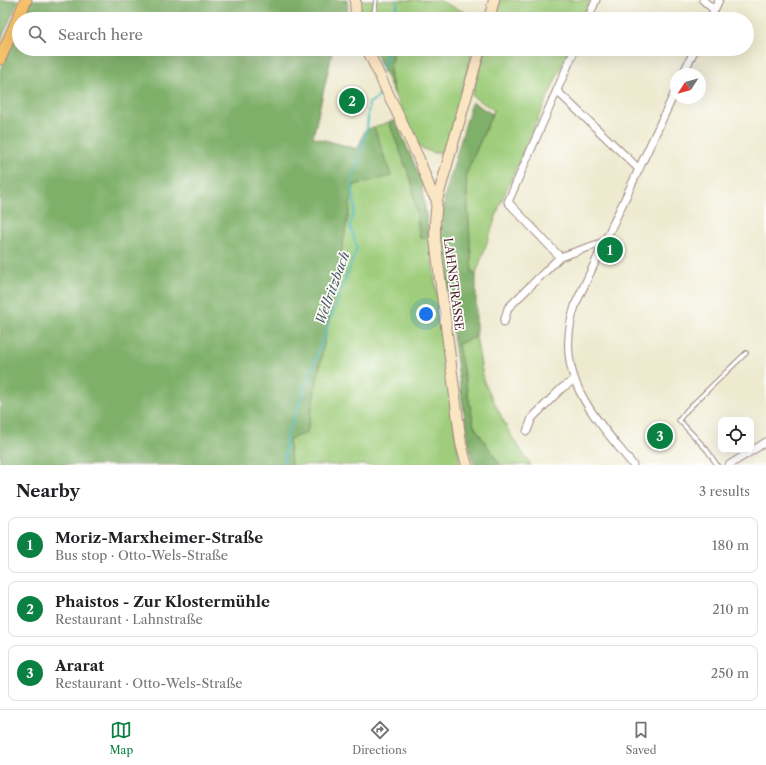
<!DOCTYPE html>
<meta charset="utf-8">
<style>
:root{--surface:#fff;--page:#f2f2f2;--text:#202124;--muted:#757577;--line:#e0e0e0;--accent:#0b8043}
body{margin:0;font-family:"Libre Caslon Text",serif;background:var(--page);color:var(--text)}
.controls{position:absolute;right:12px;bottom:12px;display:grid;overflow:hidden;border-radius:8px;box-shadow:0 4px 16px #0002}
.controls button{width:36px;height:36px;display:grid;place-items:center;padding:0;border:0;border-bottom:1px solid var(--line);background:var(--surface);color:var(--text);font:20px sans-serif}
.compass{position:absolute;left:670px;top:68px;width:36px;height:36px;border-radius:50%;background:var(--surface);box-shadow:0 4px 16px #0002;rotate:234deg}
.you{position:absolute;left:426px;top:314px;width:14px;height:14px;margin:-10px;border:3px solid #fff;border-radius:50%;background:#1a73e8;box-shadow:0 0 0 6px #1a73e833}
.badge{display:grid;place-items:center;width:26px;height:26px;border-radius:50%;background:var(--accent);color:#fff;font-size:13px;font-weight:700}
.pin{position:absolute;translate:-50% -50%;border:2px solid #fff;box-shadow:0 1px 4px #0006}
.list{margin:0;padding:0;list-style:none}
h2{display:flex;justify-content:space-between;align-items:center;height:52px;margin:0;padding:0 16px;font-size:17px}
h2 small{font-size:13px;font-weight:400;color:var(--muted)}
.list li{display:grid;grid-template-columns:26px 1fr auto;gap:12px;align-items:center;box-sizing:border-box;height:56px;margin:0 8px 8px;padding:0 8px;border:1px solid var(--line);border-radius:8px}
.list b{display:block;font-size:15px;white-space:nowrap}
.list p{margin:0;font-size:13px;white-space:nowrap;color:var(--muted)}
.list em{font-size:13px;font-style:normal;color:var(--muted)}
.icon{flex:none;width:22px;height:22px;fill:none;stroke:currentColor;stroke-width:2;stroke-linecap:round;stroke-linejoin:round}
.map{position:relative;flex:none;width:766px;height:465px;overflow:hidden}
.search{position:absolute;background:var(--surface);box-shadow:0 4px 16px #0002;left:12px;right:12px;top:12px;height:44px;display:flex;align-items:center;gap:10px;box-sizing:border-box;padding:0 14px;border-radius:22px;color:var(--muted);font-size:15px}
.sheet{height:244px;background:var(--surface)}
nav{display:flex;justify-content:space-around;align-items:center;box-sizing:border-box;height:56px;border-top:1px solid var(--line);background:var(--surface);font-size:11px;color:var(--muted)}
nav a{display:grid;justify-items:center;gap:2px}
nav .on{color:var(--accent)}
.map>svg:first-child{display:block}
.green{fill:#9fcd7b;stroke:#747653}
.forest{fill:#7fb06b;stroke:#64684b}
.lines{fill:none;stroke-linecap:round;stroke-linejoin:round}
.stream{stroke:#4bbac0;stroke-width:2}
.lane-casing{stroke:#9c847e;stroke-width:5.5}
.street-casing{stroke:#9c847e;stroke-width:9}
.secondary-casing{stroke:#9c847e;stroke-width:12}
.primary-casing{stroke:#9c847e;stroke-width:13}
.lane{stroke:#fff;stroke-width:3.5}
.street{stroke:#fff;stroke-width:7}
.secondary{stroke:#fbe6c4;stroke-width:10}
.primary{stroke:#f5c16b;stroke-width:11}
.labels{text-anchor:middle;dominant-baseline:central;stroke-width:3.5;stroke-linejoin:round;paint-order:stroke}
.street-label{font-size:12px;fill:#4a1f2b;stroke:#fdfcf7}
.water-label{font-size:13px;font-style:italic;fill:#4a5d67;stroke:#fdfcf7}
</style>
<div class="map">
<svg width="766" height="465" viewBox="0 0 766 465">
<rect width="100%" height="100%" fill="#fdfcf7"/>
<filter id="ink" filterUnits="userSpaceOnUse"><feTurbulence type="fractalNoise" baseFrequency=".025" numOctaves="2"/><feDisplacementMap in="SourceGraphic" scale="8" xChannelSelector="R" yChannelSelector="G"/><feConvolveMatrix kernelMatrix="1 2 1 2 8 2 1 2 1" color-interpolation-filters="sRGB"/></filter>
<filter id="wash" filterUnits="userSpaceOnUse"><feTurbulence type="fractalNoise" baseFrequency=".012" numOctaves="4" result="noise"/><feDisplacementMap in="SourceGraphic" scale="16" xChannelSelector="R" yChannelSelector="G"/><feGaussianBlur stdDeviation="0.9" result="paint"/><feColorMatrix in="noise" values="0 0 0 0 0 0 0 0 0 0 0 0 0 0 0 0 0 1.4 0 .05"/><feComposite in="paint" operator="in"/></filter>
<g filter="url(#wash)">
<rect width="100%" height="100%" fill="#eeead0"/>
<!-- green -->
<g class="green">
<polygon points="359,0 438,0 479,19 396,19 398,2 394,19 361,19"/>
<polygon points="498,0 590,0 582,19 493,19"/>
<polygon points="393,49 473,49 446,151 434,153 419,147 394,93 390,70"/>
<polygon points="485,49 569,49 501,202 476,274 472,273 466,174 494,110 472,96"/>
<polygon points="389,122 412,183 420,238 429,237 460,465 291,465 289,439 307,433 354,185 391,175 374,127"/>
<polygon points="476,337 484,382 510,434 531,465 500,465 474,426 458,344"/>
</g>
<!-- forest -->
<g class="forest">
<polygon points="0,0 19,0 0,42"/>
<polygon points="31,0 347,0 348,19 22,19"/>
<polygon points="19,27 19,49 333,49 313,137 358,149 365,130 374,127 391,176 354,185 307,433 289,439 291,465 0,465 0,70"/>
<polygon points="374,49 393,49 390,72 394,93"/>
<polygon points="472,102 492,114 466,174 472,273 476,274 476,337 458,344 474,426 500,465 474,465 470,451 461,393 440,236 445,195"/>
<polygon points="395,120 421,179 429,237 420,238 412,183 389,122"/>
</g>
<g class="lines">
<!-- stream -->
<g class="stream">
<polyline points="394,19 398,0"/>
<polyline points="382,71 388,49"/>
<polyline points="284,465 286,438 357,248 350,226 355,208 352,183 367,129 369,103 379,97 380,83"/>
</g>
</g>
</g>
<g filter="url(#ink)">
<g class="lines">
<defs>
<g id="lane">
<polyline points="371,19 374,13 376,0"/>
<polyline points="717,465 707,450 679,420 687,410 746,353"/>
</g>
<g id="street">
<polyline points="703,0 714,10"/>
<polyline points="588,19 596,0"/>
<polyline points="710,19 719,0"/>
<polyline points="683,74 695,49"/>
<polyline points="557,91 639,169"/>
<polyline points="560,257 508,202 575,49"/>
<polyline points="504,322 508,308 560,257 604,242"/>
<polyline points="527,431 532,418 562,388 574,380"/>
<path d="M633,465C592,413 551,375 576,303L676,90"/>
<polyline points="729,465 766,442"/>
</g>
<g id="secondary">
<polyline points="355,0 356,19"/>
<polyline points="489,19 494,0"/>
<polyline points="367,49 419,159 431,191 437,200"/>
<polyline points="467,465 461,444 435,239 435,222 437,200 480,49"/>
</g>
<polyline id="primary" points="0,59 26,0"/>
</defs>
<!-- lane casing -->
<use href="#lane" class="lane-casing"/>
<!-- street casing -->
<use href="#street" class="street-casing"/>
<!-- secondary casing -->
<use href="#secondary" class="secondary-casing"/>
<!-- primary casing -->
<use href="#primary" class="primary-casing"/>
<!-- lane -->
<use href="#lane" class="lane"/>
<!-- street -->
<use href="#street" class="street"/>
<!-- secondary -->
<use href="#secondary" class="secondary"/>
<!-- primary -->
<use href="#primary" class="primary"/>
</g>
</g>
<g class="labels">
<!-- street labels -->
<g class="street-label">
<text transform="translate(454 284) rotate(83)">LAHNSTRASSE</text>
</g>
<!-- water labels -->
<g class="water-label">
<text transform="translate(332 288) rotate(-70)">Wellritzbach</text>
</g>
</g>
</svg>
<div class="controls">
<button><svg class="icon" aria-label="locate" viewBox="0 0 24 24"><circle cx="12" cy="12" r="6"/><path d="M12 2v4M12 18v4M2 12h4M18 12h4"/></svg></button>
</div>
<svg class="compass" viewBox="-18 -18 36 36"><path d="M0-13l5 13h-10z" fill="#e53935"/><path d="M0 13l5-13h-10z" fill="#757577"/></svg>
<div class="you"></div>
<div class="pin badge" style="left:610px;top:250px">1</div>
<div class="pin badge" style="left:352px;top:101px">2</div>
<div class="pin badge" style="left:660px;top:436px">3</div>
<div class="search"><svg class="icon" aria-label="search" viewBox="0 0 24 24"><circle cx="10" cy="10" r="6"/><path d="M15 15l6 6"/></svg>Search here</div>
</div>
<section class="sheet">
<h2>Nearby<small>3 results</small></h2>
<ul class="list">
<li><span class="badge">1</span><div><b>Moriz-Marxheimer-Straße</b><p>Bus stop · Otto-Wels-Straße</p></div><em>180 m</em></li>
<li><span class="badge">2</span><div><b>Phaistos - Zur Klostermühle</b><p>Restaurant · Lahnstraße</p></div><em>210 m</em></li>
<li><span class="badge">3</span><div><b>Ararat</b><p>Restaurant · Otto-Wels-Straße</p></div><em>250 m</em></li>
</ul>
</section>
<nav>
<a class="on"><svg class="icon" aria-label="map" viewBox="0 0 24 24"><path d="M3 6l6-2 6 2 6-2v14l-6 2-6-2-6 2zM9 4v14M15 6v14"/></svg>Map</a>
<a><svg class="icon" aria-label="directions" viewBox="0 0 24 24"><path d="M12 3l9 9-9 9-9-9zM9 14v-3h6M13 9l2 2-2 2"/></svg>Directions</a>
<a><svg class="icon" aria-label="saved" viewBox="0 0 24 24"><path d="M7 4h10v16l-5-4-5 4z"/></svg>Saved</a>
</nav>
